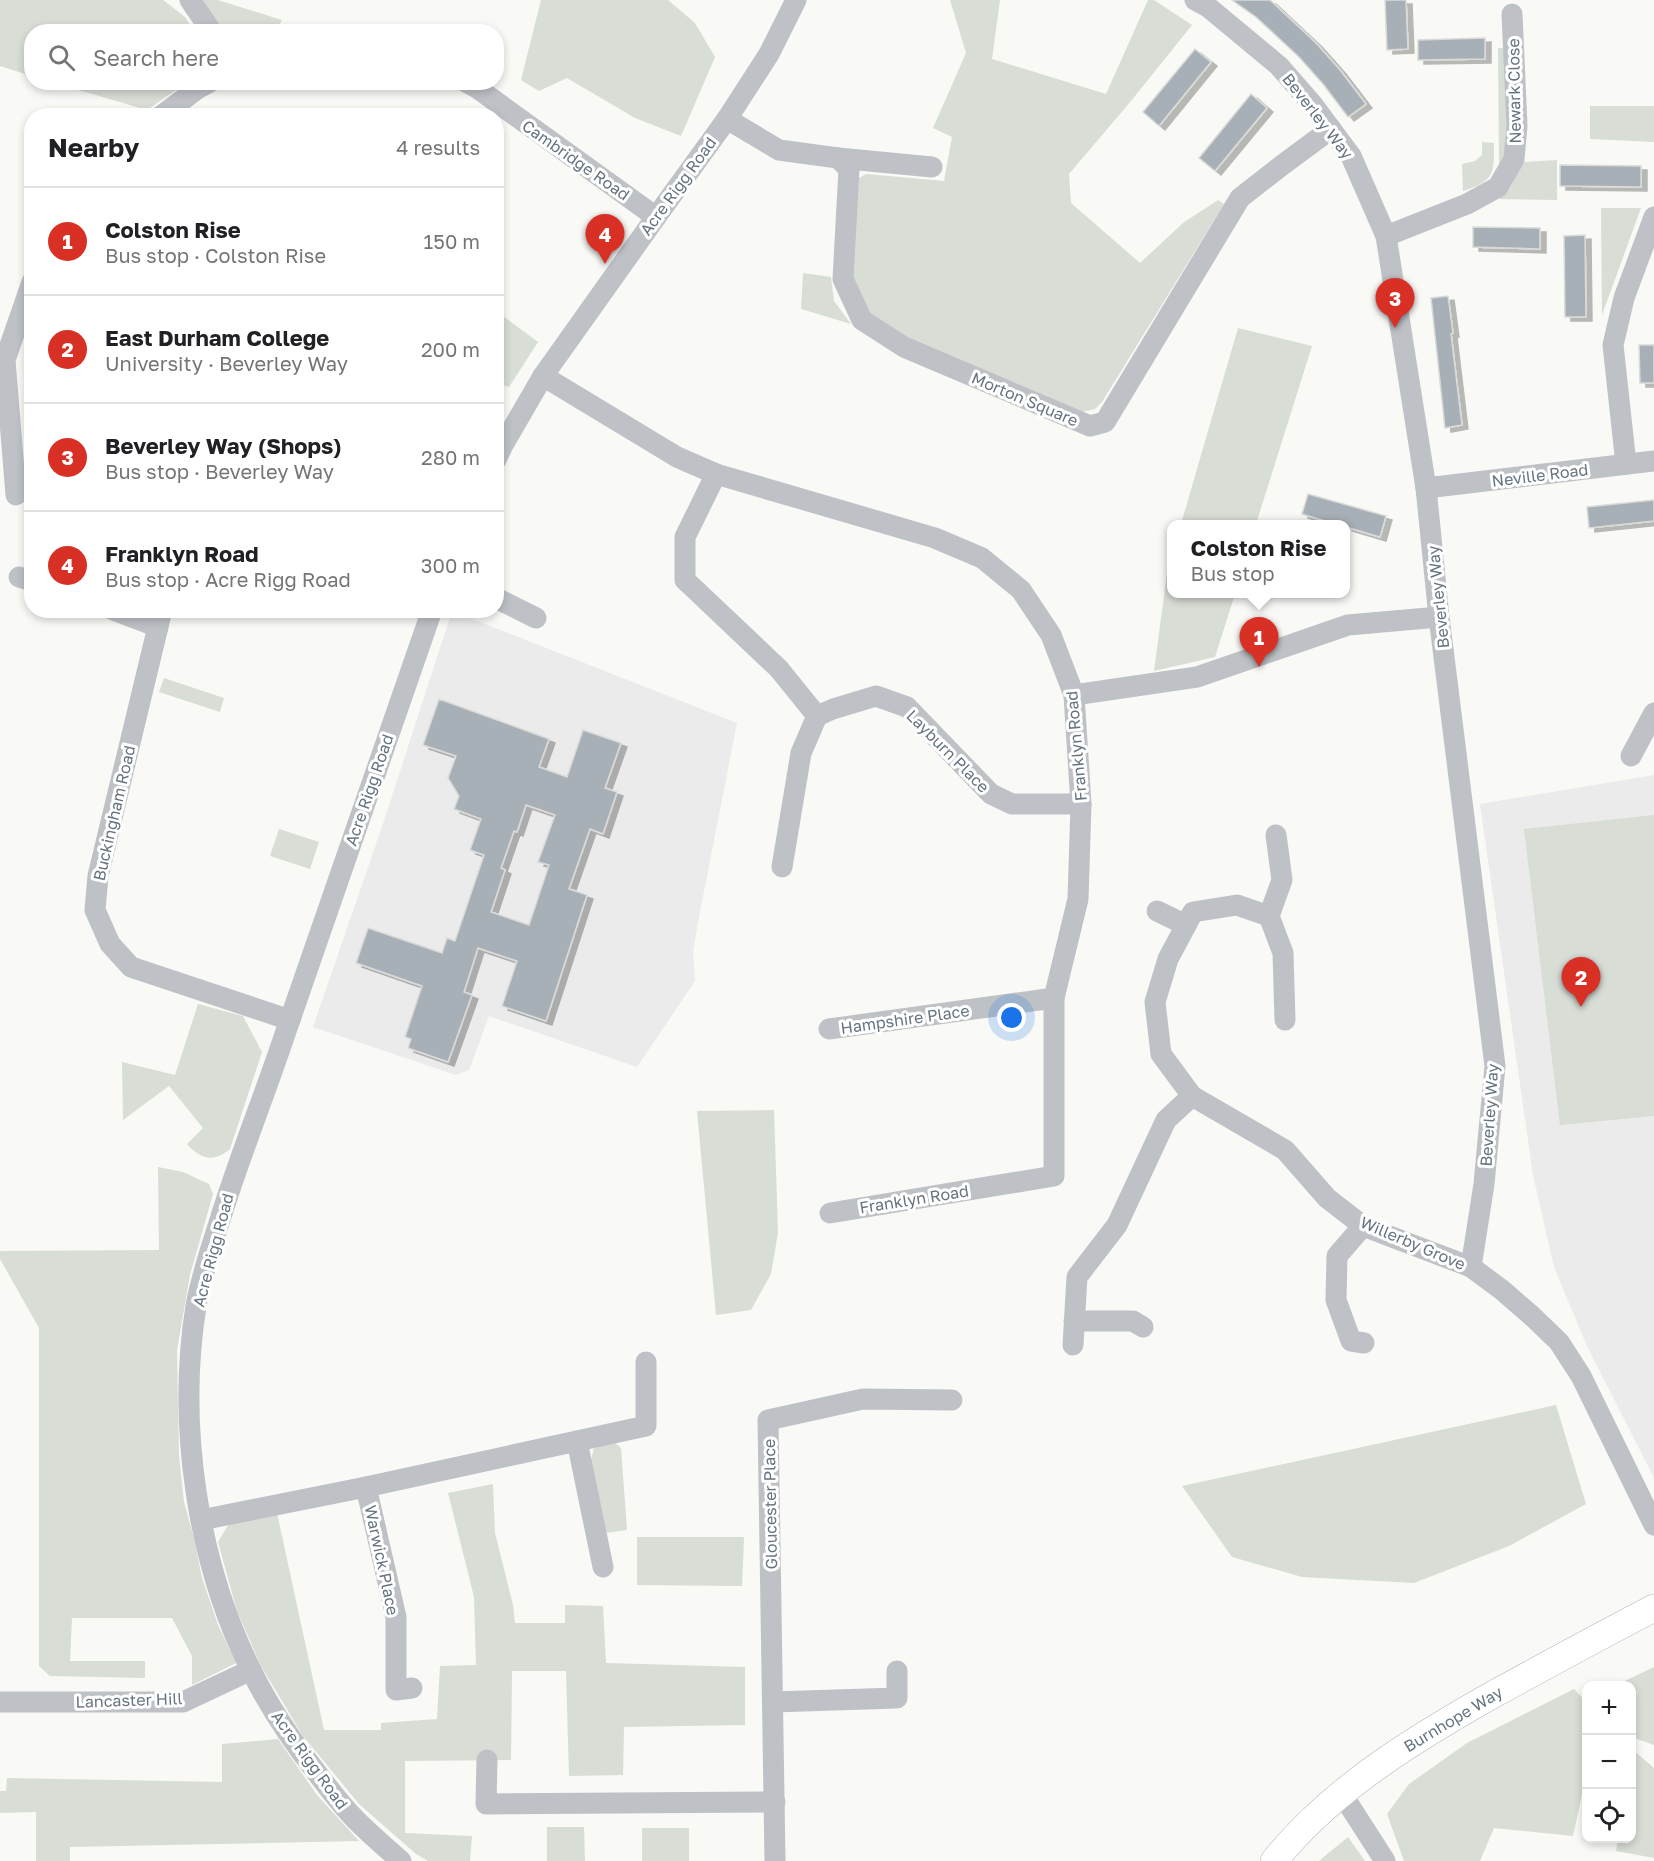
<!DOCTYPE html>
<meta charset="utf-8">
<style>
:root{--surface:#fff;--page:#f2f2f2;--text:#202124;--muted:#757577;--line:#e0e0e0;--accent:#d93025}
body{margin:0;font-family:"Golos Text",sans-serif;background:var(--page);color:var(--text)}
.controls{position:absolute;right:18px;bottom:18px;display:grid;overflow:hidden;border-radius:12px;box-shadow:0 3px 9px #0003}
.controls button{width:54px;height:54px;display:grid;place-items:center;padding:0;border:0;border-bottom:2px solid var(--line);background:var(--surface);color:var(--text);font:30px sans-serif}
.you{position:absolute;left:1012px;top:1018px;width:21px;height:21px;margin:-15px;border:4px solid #fff;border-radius:50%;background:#1a73e8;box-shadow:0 0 0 9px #1a73e833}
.badge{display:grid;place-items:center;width:39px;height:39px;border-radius:50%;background:var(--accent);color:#fff;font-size:20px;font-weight:700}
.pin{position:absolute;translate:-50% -50px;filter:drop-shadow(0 2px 3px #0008)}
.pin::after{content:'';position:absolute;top:32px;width:21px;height:18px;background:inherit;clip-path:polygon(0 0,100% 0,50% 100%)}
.popup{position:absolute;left:1167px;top:520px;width:183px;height:78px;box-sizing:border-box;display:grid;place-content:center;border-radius:12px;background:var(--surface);filter:drop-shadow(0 2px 4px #0005);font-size:20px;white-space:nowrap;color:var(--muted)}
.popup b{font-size:22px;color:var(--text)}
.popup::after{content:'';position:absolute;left:50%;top:100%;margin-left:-12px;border:12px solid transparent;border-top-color:var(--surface)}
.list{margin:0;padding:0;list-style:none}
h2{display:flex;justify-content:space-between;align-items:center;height:78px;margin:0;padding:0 24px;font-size:26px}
h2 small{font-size:20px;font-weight:400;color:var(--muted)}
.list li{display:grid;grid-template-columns:39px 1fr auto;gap:18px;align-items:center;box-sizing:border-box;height:108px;padding:0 24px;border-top:2px solid var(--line)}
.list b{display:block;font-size:22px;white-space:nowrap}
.list p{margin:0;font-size:20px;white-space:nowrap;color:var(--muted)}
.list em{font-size:20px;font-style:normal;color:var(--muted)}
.icon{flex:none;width:33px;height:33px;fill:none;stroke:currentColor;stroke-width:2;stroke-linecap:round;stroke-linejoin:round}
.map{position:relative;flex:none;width:1654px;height:1861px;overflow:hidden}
.search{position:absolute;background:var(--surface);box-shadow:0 3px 9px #0003;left:24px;top:24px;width:480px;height:66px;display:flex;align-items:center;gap:15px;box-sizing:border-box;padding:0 21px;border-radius:24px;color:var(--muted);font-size:22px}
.panel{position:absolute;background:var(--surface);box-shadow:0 3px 9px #0003;left:24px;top:108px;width:480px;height:510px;border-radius:24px}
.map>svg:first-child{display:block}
.built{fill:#eaebea}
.green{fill:#d8ddd6}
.building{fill:#a7b0b6;stroke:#dadad9;stroke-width:1.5;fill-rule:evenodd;filter:url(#shadow)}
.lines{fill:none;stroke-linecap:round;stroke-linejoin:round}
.major-casing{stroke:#b2b7bb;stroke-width:28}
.minor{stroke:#bec2c6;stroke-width:21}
.major{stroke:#fff;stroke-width:27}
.labels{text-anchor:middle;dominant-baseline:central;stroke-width:6;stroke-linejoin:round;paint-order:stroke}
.street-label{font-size:16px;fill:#657480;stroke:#fff}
</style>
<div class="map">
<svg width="1654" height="1861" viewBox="0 0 1654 1861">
<defs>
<filter id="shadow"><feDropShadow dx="6" dy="4" stdDeviation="0" flood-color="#0004"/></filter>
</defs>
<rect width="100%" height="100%" fill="#f9f9f6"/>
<!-- built -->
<g class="built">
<polygon points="452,611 737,723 698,922 693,952 695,981 637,1067 489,1016 469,1070 456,1075 313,1027 384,821"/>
<polygon points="1654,775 1654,1478 1587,1346 1554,1267 1533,1175 1480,804"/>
</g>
<!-- green -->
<g class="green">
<polygon points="0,0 163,0 185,17 194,31 32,32 31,76 0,66"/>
<polygon points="203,0 218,0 282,20 276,31 221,31"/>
<polygon points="541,0 668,0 695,23 715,57 681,136 635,118 567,78 539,91 521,80"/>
<polygon points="950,0 1000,0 992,59 1106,94 1148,0 1154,0 1192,25 1131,101 1069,174 1071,203 1140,263 1183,223 1218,200 1224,204 1102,402 1095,409 1082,412 892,335 863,307 847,277 854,181 866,174 944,181 952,137 933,128 966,53"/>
<polygon points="1498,48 1507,48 1508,148 1499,165"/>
<polygon points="54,83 186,83 147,110"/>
<polygon points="1590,106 1654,106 1654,142 1590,139"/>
<path d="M1482,142L1494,143C1494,173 1495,181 1463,191L1462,164L1475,161L1482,155Z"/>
<polygon points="1557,160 1557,200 1498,199 1510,188 1522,162"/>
<polygon points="1601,208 1641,208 1602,315"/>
<polygon points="803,273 831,277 834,301 851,324 801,309"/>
<polygon points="496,311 538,342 509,387 497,383"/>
<polygon points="1238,328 1312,346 1256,524 1181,524"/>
<polygon points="1172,557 1172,594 1235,594 1215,657 1154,671 1167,573"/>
<polygon points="164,678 224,698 220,712 159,692"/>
<polygon points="1654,815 1654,1116 1560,1125 1524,829"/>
<polygon points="279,829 319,842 310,869 270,856"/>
<path d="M198,1004L243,1016L262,1052L230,1149C214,1163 200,1159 187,1144L203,1128L169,1086L123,1120L122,1062L175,1075Z"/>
<polygon points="774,1110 778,1233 771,1274 751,1310 716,1315 697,1111"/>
<polygon points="158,1167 183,1172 209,1184 213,1194 190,1275 177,1350 179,1456 184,1502 194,1538 202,1578 218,1625 236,1663 192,1685 192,1656 172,1618 72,1618 70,1661 145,1661 145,1678 50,1676 39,1666 39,1328 0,1259 0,1251 159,1250"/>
<polygon points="1556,1405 1586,1504 1509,1546 1414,1583 1302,1577 1232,1557 1182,1486"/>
<polygon points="604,1442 615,1443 621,1448 627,1530 606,1533 591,1460 594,1448"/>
<polygon points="493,1484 495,1533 513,1605 515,1623 565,1623 565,1605 603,1606 606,1663 745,1667 745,1725 624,1727 623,1775 569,1776 566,1671 512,1671 511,1760 405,1761 405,1833 472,1836 470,1861 428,1861 416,1854 359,1804 303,1736 261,1666 237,1611 218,1542 230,1522 277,1513 324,1730 381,1730 381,1723 437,1719 440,1666 476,1665 474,1597 448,1493"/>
<polygon points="637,1537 744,1537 742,1586 637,1585"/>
<polygon points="1654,1667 1654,1745 1637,1739 1632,1733 1632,1686 1616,1685"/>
<polygon points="1574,1689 1586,1702 1586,1786 1584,1785 1573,1836 1494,1828 1480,1861 1404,1861 1387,1814 1409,1784 1467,1743"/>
<polygon points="278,1739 317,1795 359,1841 70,1847 70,1861 36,1861 36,1812 0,1813 0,1791 6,1791 7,1778 222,1782 222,1744"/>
<polygon points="1632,1749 1654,1768 1654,1858 1616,1851 1618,1839 1632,1838"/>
<polygon points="547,1827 584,1827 585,1861 547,1861"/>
<rect x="642" y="1828" width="47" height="33"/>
<polygon points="1348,1837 1365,1861 1319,1861"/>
</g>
<!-- building -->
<g class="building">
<polygon points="1232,0 1270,0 1316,43 1340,70 1366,104 1348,117 1323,84 1299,57 1256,17"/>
<polygon points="1385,0 1406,0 1408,49 1387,50"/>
<polygon points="1485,38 1485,59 1418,60 1418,40"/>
<polygon points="1195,49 1211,62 1159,126 1143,112"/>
<polygon points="1251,94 1267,108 1215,171 1199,158"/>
<polygon points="1560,165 1641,166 1641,187 1560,186"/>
<polygon points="1473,227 1540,228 1540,249 1473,247"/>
<polygon points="1585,235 1586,317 1565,317 1564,236"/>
<polygon points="1448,296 1453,333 1451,334 1462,425 1445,428 1431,298"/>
<polygon points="1639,345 1654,345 1654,383 1640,383"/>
<polygon points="1308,494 1386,516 1380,537 1346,527 1346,525 1338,525 1302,514"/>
<polygon points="1654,500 1654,521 1589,528 1587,507"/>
<path d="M439,699L549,739L539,767L567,777L583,730L621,743L605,788L617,792L603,834L590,829L569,889L587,895L546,1021L502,1006L517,961L478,948L464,992L472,995L448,1062L408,1048L411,1039L405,1037L422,986L356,963L368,928L442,953L447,938L455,941L484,855L470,850L481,819L454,809L459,796L448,778L456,756L423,745ZM526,805L555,815L538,862L549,865L529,925L491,912L505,870L501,868L514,831L517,832Z"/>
</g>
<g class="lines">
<defs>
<path id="major" d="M1274,1861C1332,1789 1414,1739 1494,1694C1547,1665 1600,1636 1654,1608"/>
</defs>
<!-- major casing -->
<use href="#major" class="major-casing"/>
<!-- minor -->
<g class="minor">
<polyline points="190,0 212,32"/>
<polyline points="1195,0 1208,7 1279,66 1313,105 1351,156 1386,236 1426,488 1439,617 1495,1066 1484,1184 1471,1267"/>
<polyline points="466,82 477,88 656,217"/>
<polyline points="161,116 197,89 210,82"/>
<polyline points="727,119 779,150 838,158 849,169 843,279 862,320 904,347 1090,426 1105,422 1240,198 1281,166 1331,129"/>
<polyline points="838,158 932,167"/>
<polyline points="1386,236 1467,204 1498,187 1514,159 1517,126 1512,14"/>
<polyline points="543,376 677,457 716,474 935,538 982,558 1021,590 1051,635 1074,695 1081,804 1078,899 1054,998 1054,1176 830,1213"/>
<polyline points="496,460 503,445 543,376 656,217 727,119 769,54 796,0"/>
<polyline points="1626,464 1613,345 1624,298 1654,217"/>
<polyline points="716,474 685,537 685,580 779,669 817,716"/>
<polyline points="1426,488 1654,461"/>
<polyline points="16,495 5,360 32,282"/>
<polyline points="19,577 32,581"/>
<polyline points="496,598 536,618"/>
<polyline points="113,610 158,627"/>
<polyline points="162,610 98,876 95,910 110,944 131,967 290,1020"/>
<polyline points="1074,695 1197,677 1348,625 1439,617"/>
<polyline points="1631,756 1654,713"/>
<polyline points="782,867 801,753 817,716 833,709 876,696 907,707 991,794 1012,804 1081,804"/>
<polyline points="1157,911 1186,925"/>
<polyline points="1269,916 1282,880 1276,835"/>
<polyline points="1285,1020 1283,953 1269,916 1237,905 1193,912 1168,959 1155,1002 1161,1054 1192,1096 1285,1150 1327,1198 1363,1226 1471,1267 1502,1290 1532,1316 1559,1342 1581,1376 1654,1525"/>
<polyline points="829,1029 1054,998"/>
<polyline points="1363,1226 1337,1256 1336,1300 1351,1341 1364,1343"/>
<polyline points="1074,1321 1133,1321 1143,1327"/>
<polyline points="1073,1345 1077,1277 1117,1225 1166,1120 1192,1096"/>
<polyline points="577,1441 603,1567"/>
<polyline points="366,1487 396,1617 396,1690 412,1688"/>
<polyline points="201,1520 366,1487 646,1426 646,1362"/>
<polyline points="0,1702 183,1702 251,1670"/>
<polyline points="773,1702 897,1698 897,1671"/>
<polyline points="487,1760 486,1804 775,1802"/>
<polyline points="1342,1794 1385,1861"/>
<path d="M401,1861C386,1848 370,1834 356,1820C342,1806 329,1789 317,1773C292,1741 269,1707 251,1670C197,1562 177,1425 196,1306C201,1277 211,1248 220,1220C239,1158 264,1097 285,1034C333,893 383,752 432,610"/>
<polyline points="775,1861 768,1420 863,1399 952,1400"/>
</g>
<!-- major -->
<use href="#major" class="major"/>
</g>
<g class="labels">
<!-- street labels -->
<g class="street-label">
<text transform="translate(1514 91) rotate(-91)">Newark Close</text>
<text transform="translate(1318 116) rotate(52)">Beverley Way</text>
<text transform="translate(576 160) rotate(35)">Cambridge Road</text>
<text transform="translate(678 186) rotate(-54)">Acre Rigg Road</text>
<text transform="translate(1025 399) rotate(23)">Morton Square</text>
<text transform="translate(1540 475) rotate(-7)">Neville Road</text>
<text transform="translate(1438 597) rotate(-96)">Beverley Way</text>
<text transform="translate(1076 746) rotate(-95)">Franklyn Road</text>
<text transform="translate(948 751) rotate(45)">Layburn Place</text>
<text transform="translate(369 790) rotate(-71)">Acre Rigg Road</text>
<text transform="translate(114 813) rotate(-77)">Buckingham Road</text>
<text transform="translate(905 1019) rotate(-8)">Hampshire Place</text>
<text transform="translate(1489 1115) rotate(-86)">Beverley Way</text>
<text transform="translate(914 1199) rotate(-9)">Franklyn Road</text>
<text transform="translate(1413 1243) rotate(23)">Willerby Grove</text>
<text transform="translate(213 1250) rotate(-75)">Acre Rigg Road</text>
<text transform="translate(770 1504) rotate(-91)">Gloucester Place</text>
<text transform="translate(382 1560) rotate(78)">Warwick Place</text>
<text transform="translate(129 1700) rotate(-2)">Lancaster Hill</text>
<text transform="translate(1453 1719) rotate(-31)">Burnhope Way</text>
<text transform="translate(310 1760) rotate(54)">Acre Rigg Road</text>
</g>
</g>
</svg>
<div class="controls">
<button>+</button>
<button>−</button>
<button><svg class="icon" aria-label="locate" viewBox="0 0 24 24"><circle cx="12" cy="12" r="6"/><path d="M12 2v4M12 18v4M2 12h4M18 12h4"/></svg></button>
</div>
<div class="you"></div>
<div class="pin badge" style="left:1259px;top:667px">1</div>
<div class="popup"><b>Colston Rise</b>Bus stop</div>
<div class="pin badge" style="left:1581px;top:1007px">2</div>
<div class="pin badge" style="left:1395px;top:328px">3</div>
<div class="pin badge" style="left:605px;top:264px">4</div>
<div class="search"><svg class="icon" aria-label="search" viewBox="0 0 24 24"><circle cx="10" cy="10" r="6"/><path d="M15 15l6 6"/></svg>Search here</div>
<section class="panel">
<h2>Nearby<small>4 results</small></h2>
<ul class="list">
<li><span class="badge">1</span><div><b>Colston Rise</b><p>Bus stop · Colston Rise</p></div><em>150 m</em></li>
<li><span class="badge">2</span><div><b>East Durham College</b><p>University · Beverley Way</p></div><em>200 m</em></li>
<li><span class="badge">3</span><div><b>Beverley Way (Shops)</b><p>Bus stop · Beverley Way</p></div><em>280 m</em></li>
<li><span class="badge">4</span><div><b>Franklyn Road</b><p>Bus stop · Acre Rigg Road</p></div><em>300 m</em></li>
</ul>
</section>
</div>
